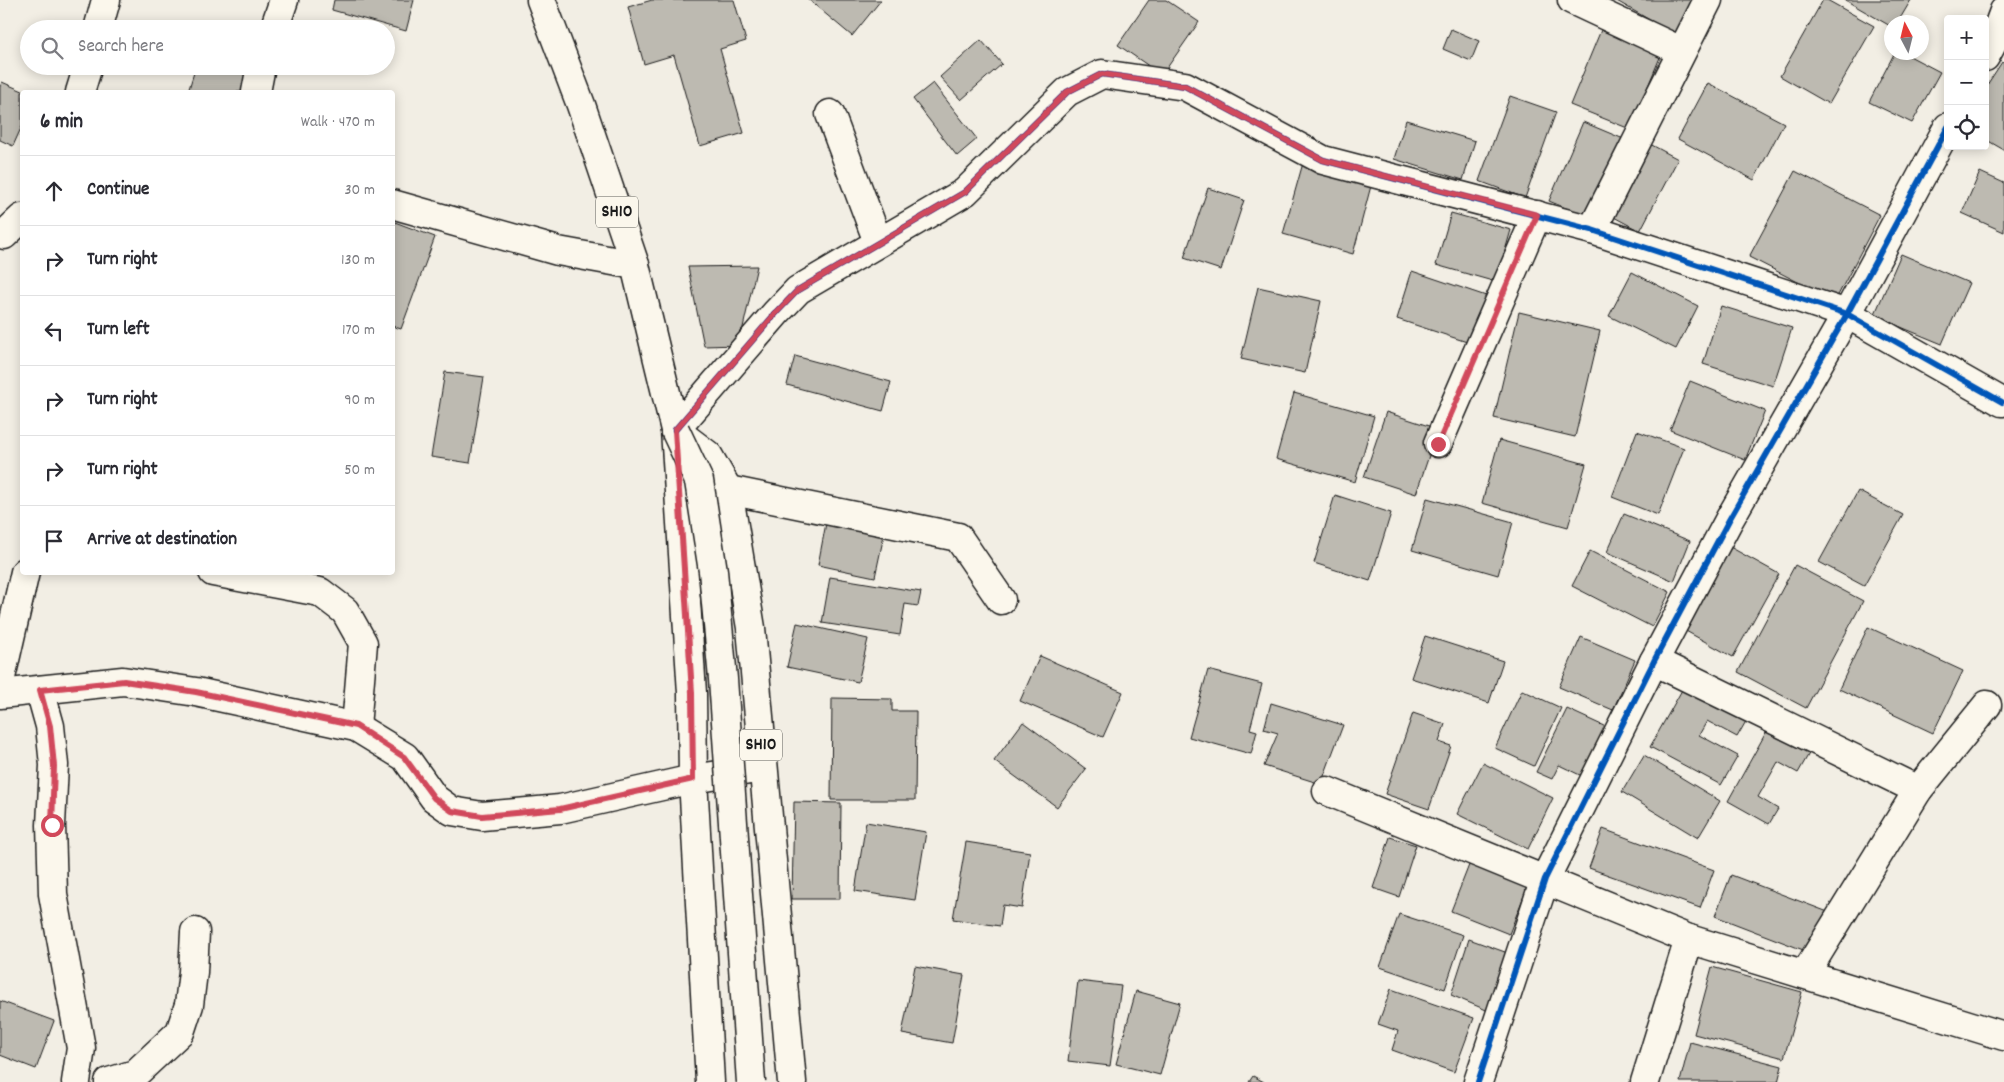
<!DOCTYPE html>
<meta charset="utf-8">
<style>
:root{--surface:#fff;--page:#f7f7f7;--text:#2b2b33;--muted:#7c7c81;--line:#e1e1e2}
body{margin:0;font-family:Dekko,sans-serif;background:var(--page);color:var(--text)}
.controls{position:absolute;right:15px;top:15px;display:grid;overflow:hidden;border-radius:5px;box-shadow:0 2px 12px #0003}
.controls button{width:45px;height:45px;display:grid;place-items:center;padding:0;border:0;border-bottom:1px solid var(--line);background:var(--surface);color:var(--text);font:25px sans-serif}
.compass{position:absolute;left:1884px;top:15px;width:45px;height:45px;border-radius:50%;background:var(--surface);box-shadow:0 2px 12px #0003;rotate:353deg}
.stop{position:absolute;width:15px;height:15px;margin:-11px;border:4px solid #d1495b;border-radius:50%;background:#fff}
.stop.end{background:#d1495b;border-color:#fff;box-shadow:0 1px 5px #0008}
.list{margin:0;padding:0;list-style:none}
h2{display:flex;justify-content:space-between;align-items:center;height:65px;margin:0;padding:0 20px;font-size:21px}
h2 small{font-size:16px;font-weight:400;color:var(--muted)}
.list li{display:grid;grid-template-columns:32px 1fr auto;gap:15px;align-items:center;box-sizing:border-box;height:70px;padding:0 20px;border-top:1px solid var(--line)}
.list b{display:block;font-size:19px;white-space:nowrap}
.list em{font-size:16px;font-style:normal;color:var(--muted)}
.icon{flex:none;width:28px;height:28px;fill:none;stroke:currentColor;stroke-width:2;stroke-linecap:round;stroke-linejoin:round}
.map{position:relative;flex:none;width:2004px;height:1082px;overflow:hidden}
.search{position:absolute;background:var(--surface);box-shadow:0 2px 12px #0003;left:20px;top:20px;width:375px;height:55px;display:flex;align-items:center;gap:12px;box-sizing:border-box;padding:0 18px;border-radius:28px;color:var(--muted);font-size:19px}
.panel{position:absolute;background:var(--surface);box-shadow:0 2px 12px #0003;left:20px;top:90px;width:375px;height:485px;border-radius:5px}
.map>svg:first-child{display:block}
.building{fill:#bdbab1;stroke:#1c1c1c}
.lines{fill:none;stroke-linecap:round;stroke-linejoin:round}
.street-casing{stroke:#1c1c1c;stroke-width:31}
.primary-casing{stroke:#1c1c1c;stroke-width:31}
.street{stroke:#fbf7ec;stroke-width:28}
.primary{stroke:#fbf7ec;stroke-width:28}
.primary-bridge-casing{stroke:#1c1c1c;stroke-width:31;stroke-linecap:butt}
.primary-bridge{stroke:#fbf7ec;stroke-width:28}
.cycleway-casing{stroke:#fbf7ec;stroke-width:9}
.cycleway{stroke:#0057b8;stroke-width:6}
.route{stroke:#d1495b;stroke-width:6}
.labels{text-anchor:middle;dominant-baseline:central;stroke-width:4.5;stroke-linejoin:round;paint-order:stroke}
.shield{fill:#fbf7ec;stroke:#5f5e5a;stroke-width:1}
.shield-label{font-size:18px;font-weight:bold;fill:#1c1c1c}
</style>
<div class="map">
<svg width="2004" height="1082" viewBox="0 0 2004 1082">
<rect width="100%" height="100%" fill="#f2eee4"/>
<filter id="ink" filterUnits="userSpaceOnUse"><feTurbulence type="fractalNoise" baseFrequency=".02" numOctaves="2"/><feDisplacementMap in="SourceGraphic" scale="10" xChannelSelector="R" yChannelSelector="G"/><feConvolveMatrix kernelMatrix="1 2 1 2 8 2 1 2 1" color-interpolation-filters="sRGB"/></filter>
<g filter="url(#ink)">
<!-- building -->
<g class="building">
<polygon points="334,0 414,0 406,31 332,10"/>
<polygon points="652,0 734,0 746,41 720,49 744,133 700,146 674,55 644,64 628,7"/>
<polygon points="809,0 881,0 852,36"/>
<polygon points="1149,0 1166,0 1199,22 1162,75 1118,45"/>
<polygon points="1615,0 1696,0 1676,35"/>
<polygon points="1823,0 1827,0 1874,26 1829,104 1780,76"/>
<polygon points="1845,0 1911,0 1898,22 1892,22 1892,27"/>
<polygon points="1451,29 1479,41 1471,61 1443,49"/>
<polygon points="1601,30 1661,55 1630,129 1570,105"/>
<polygon points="981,40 1002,64 961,100 940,77"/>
<polygon points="1895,52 1902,52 1940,72 1912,123 1869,102"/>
<polygon points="2002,62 2004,64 2004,150 1985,139 1985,88"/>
<polygon points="196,66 249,66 242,92 188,92"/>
<polygon points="2,82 25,92 22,92 22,126 13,146 0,140 0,87"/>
<polygon points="933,83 977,139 957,156 913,99"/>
<polygon points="1708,83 1784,123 1754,180 1678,139"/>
<polygon points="1510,96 1556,112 1525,198 1479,181"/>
<polygon points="1406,120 1475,141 1463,180 1394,159"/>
<polygon points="1583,122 1626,140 1592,219 1549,201"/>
<polygon points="1648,143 1678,159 1640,231 1610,215"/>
<polygon points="1303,163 1372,182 1353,254 1283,234"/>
<polygon points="1795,171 1880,215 1835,301 1749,257"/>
<polygon points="1980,172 2004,183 2004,232 1962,213"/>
<polygon points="1208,188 1244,200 1221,270 1184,258"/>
<polygon points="1451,213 1511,230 1496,282 1436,265"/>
<polygon points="392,221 435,237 401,329 392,326"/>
<polygon points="1901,254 1969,283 1942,344 1874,316"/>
<polygon points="757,266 739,345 704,346 688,267"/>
<polygon points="1412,271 1489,297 1473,344 1397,319"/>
<polygon points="1632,272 1698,306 1676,349 1609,316"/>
<polygon points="1258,287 1321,301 1305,373 1241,359"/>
<polygon points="1721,306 1792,328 1773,386 1703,364"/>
<polygon points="1519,312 1600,331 1575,437 1494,418"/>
<polygon points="795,356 891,382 883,411 787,385"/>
<polygon points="445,372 484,377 470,463 431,457"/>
<polygon points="1690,381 1765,411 1745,460 1670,430"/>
<polygon points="1294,393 1374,416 1355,482 1276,459"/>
<polygon points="1386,412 1438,429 1416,494 1364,477"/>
<polygon points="1637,431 1684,448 1658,515 1612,497"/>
<polygon points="1499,440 1586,464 1568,527 1482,503"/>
<polygon points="1858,491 1903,515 1864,586 1819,562"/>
<polygon points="1335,495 1391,513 1370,581 1314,563"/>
<polygon points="1427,498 1513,522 1498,575 1412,550"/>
<polygon points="1624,514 1690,541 1674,581 1607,552"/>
<polygon points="826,523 884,535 875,577 818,565"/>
<polygon points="1730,547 1779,574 1733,657 1684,630"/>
<polygon points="1590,551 1670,592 1652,627 1572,586"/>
<polygon points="1795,565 1863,601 1806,708 1738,672"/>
<polygon points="830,577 921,592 918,606 905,604 900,635 822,623"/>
<polygon points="797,623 868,639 858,682 787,667"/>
<polygon points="1868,627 1963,671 1933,733 1839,689"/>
<polygon points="1425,636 1503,661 1489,703 1411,678"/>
<polygon points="1581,637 1635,660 1613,710 1559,687"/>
<polygon points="1040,656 1123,692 1103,737 1020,701"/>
<polygon points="1208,670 1262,684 1250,729 1257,731 1251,754 1189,737"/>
<polygon points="1687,681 1749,716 1737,737 1707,721 1699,735 1738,756 1721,785 1650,747"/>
<polygon points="1522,690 1561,708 1534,766 1495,748"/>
<polygon points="832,698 892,699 892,711 916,711 915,800 831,800"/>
<polygon points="1271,703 1343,725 1321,784 1264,766 1278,733 1264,729"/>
<polygon points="1567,709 1606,727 1582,776 1559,765 1552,779 1536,772"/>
<polygon points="1413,713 1445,724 1439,742 1451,746 1429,809 1385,794"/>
<polygon points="1023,722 1086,769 1057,807 994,761"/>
<polygon points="1769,727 1811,750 1798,773 1778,762 1758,797 1778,809 1769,824 1728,801"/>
<polygon points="1644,755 1720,801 1698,838 1622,792"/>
<polygon points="1483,763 1553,798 1528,849 1457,814"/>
<polygon points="794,802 841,803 840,899 792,899"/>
<polygon points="866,822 926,832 915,900 855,891"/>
<polygon points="1603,829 1714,870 1700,908 1589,868"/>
<polygon points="1390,837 1416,845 1399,897 1373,888"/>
<polygon points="966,842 1030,852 1022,908 1003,905 1000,926 953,919"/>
<polygon points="1471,860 1529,883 1509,934 1451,911"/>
<polygon points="1731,875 1828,912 1811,953 1715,916"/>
<polygon points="1399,914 1463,935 1445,989 1380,967"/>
<polygon points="1469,939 1516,956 1498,1015 1451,995"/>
<polygon points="915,966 964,975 952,1043 902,1034"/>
<polygon points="1712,967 1802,992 1784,1058 1694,1034"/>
<polygon points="1078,981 1121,986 1110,1066 1068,1061"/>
<polygon points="1391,989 1474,1018 1454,1072 1392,1050 1398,1031 1378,1024"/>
<polygon points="1136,991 1180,1003 1160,1075 1116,1064"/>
<polygon points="0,1001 54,1021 36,1069 0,1055"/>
<polygon points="1690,1042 1782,1066 1778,1082 1680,1082"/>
<polygon points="1253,1076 1264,1082 1249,1082"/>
</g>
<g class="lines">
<defs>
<g id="street">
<polyline points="1572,0 1681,51"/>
<polyline points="98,29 106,0"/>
<polyline points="274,29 284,0"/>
<polyline points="1985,57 1991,46 2004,11"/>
<polyline points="80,92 88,66"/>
<polyline points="256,92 261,66"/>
<polyline points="830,114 878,242"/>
<polyline points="392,204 558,251 635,265"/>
<polyline points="1592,230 1708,0"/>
<polyline points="4,235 22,218"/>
<polyline points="675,430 776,313 798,290 965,192 1067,92 1102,74 1185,86 1323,160 1592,230 1847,314 2002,402"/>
<polyline points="1438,443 1537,215"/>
<polyline points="728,490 958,537 1001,600"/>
<polyline points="213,572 320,592 345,611 363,643 356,727"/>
<polyline points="1654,661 1918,790"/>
<polyline points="0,682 25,572"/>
<polyline points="40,690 50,726 54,765 51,825 53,894 81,1048 76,1082"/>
<polyline points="0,694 123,681 196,692 356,727 405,757 434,798 452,811 482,816 560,809 693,779 763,768"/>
<polyline points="1327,791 1689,939 2004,1036"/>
<polyline points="1805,974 1918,790 1987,705"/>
<polyline points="109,1082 135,1074 180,1032 189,1005 193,972 195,932"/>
<polyline points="1478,1082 1545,879 1654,661 1729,520 1847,314 1948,127"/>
<polyline points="1645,1082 1689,939"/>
</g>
<g id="primary">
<polyline points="541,0 581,105 635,265 675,430 692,693 693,779 710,1082"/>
<polyline points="675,430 708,455 728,490 751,628 792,1082"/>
</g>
</defs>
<!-- street casing -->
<use href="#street" class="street-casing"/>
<!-- primary casing -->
<use href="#primary" class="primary-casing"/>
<!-- street -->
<use href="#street" class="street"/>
<!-- primary -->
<use href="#primary" class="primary"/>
<defs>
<polyline id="primary-bridge" points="675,430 699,481 713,571 723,679 751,1082"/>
</defs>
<!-- primary-bridge casing -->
<use href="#primary-bridge" class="primary-bridge-casing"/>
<!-- primary-bridge -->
<use href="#primary-bridge" class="primary-bridge"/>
<defs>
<g id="cycleway">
<polyline points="675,430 776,313 798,290 965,192 1067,92 1102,74 1185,86 1323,160 1592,230 1847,314 2002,402"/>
<polyline points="1478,1082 1545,879 1654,661 1729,520 1847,314 1948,127"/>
</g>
</defs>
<!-- cycleway casing -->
<use href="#cycleway" class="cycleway-casing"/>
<!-- cycleway -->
<use href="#cycleway" class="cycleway"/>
</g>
</g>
<g class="lines" filter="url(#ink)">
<!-- route -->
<polyline class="route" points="52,825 54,766 50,726 40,690 124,681 196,692 356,726 404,757 434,798 452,811 482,816 560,809 693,779 692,693 675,430 776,313 798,290 965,192 1067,92 1102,74 1185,86 1323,160 1537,215 1438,444"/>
</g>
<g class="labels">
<!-- shield labels -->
<g class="shield">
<rect x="596" y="196.5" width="42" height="31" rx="4"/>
<rect x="740" y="729.5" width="42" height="31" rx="4"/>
</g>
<g class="shield-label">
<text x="617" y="212">SH10</text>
<text x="761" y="745">SH10</text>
</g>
</g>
</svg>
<div class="controls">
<button>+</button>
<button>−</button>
<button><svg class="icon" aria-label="locate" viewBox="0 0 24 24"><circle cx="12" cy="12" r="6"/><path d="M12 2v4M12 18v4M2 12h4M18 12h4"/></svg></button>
</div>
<svg class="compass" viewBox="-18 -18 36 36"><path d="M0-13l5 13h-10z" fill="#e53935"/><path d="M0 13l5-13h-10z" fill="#7c7c81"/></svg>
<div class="stop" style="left:52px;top:825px"></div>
<div class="stop end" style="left:1438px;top:444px"></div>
<div class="search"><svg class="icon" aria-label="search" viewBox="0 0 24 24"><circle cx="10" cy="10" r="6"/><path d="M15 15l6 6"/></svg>Search here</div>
<section class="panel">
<h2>6 min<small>Walk · 470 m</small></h2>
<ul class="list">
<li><svg class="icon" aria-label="ahead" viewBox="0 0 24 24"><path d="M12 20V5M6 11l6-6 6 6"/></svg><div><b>Continue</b></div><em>30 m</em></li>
<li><svg class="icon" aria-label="right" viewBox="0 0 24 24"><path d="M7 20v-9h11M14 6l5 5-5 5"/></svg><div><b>Turn right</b></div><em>130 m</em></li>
<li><svg class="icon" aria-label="left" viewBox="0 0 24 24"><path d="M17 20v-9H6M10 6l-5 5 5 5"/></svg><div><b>Turn left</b></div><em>170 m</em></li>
<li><svg class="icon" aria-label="right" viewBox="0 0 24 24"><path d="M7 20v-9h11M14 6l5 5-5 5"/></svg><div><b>Turn right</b></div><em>90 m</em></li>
<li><svg class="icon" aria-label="right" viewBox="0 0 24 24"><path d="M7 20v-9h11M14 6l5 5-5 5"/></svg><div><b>Turn right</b></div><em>50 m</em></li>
<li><svg class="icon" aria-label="arrive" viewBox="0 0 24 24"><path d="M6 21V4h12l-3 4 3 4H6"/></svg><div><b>Arrive at destination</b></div></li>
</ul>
</section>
</div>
